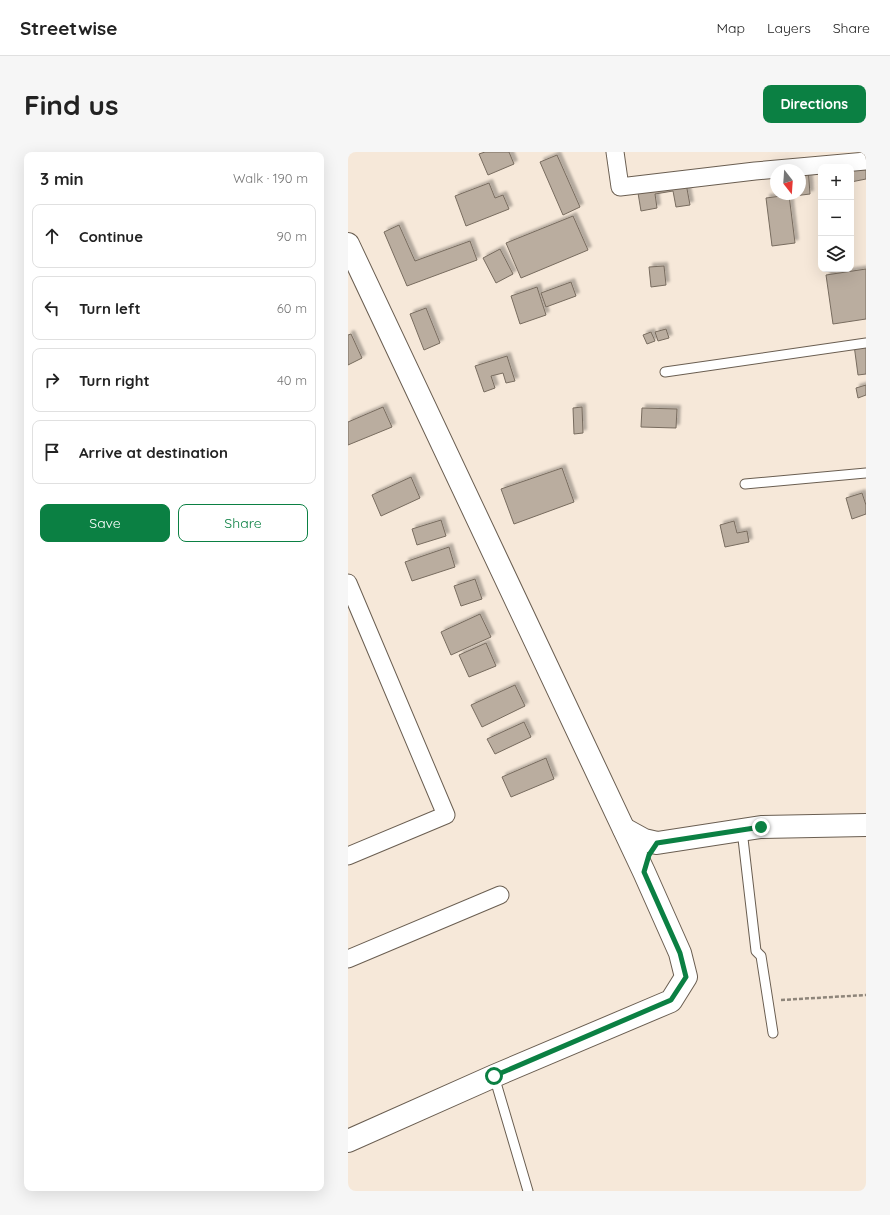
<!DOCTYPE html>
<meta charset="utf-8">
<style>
:root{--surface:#fff;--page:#f6f6f6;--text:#222;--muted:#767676;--line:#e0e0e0;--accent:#0b8043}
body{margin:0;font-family:Quicksand,sans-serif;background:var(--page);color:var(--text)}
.controls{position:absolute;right:12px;top:12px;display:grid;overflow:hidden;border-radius:8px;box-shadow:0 4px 16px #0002}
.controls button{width:36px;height:36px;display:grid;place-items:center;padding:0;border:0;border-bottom:1px solid var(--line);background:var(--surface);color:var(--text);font:20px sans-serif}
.compass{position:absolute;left:422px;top:12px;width:36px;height:36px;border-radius:50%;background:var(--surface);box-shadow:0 4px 16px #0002;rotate:163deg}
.stop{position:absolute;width:12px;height:12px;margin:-9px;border:3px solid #0b8043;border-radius:50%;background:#fff}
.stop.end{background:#0b8043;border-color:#fff;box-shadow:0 1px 4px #0008}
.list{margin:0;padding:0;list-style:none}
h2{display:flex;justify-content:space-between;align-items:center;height:52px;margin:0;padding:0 16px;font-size:17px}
h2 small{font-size:13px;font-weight:400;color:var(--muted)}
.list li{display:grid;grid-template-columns:26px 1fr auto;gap:12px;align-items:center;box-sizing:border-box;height:64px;margin:0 8px 8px;padding:0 8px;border:1px solid var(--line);border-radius:8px}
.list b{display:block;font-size:15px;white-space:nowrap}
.list em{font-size:13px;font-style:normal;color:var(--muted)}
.actions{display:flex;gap:8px;padding:12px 16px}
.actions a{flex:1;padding:9px 0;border:1px solid var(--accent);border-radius:8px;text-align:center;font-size:14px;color:var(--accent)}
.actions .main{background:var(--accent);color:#fff}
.icon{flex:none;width:22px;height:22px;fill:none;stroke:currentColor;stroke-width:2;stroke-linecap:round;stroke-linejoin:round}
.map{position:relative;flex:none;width:518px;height:1039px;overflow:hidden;border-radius:8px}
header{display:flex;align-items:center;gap:24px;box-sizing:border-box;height:56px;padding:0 20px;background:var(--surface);border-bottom:1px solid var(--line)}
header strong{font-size:19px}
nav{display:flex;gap:22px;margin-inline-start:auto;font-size:14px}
.intro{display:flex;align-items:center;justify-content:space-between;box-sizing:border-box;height:96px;padding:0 24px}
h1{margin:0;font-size:28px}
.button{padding:10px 18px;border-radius:8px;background:var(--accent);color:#fff;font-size:14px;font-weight:700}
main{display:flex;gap:24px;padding:0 24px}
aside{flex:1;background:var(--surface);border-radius:8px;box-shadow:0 4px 16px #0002}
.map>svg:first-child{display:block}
.building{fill:#baad9f;stroke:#786c5f;filter:url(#shadow)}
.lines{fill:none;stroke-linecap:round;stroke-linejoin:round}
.service-casing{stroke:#6a5e51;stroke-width:11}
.minor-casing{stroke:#6a5e51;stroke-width:19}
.tertiary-casing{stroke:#6a5e51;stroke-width:24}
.path{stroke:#8e857a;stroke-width:2.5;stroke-dasharray:4 2;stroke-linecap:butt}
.service{stroke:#fff;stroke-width:9}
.minor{stroke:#fff;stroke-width:17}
.tertiary{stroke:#fff;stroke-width:22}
.route{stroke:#0b8043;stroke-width:5}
</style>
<header>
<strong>Streetwise</strong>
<nav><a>Map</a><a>Layers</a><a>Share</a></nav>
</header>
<div class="intro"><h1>Find us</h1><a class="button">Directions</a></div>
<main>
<aside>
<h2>3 min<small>Walk · 190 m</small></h2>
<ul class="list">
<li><svg class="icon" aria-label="ahead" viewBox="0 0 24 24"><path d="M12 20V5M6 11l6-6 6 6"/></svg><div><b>Continue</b></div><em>90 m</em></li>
<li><svg class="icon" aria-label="left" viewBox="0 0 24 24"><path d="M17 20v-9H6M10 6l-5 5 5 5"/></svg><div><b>Turn left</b></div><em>60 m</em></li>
<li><svg class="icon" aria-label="right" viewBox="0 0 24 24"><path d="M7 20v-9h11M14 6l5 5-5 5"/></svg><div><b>Turn right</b></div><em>40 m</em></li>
<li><svg class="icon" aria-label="arrive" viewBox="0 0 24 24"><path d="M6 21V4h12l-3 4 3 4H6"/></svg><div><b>Arrive at destination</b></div></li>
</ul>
<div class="actions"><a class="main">Save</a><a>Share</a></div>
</aside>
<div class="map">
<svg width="518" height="1039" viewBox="0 0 518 1039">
<defs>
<filter id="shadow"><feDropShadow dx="3.5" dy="-3.5" stdDeviation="1" flood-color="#0004"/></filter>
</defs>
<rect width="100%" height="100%" fill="#f6e8d9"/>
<!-- building -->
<g class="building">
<polygon points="137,0 161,0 166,12 140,23 131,2"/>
<polygon points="209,3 232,55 215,63 192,10"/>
<polygon points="460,15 462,42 446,44 446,42 452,42 452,18"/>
<polygon points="518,16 518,27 503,30 503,18"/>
<polygon points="337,26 342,53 328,55 325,39 307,42 309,56 293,59 289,35"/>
<polygon points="141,31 147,46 155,43 161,57 118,74 107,44"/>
<polygon points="441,43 447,91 424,94 418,46"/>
<polygon points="225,64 240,98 173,126 158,91"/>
<polygon points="51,73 67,109 122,89 129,108 59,134 36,80"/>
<polygon points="152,97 165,122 148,131 135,106"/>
<polygon points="316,114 318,133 303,135 301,115"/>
<polygon points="518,117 518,167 485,172 478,123"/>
<polygon points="223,130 228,144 198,155 193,141"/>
<polygon points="189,135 198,163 172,172 163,144"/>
<polygon points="78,156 92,191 76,198 62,162"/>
<polygon points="318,177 321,186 310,189 307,180"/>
<polygon points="303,180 307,189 299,192 295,183"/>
<polygon points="3,182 14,206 0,213 0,183"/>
<polygon points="518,192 518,222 510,223 506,193"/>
<polygon points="159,204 167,229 158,231 155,221 143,224 147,236 136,240 127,214"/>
<polygon points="518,233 518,243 510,246 508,236"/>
<polygon points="35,255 44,275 0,293 0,270"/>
<polygon points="234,255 235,281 226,282 225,256"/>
<polygon points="294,256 329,257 328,276 293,275"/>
<polygon points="214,316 226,350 166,372 153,337"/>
<polygon points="63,325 72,346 33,364 24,343"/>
<polygon points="514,341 518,353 518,362 504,367 498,346"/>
<polygon points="93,368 98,384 69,393 64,377"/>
<polygon points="386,369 389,381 399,379 401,390 377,395 372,373"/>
<polygon points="101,395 107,415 64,429 57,410"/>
<polygon points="127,427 134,447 113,454 106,434"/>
<polygon points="132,462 143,485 103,503 93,480"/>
<polygon points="138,491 148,514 121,525 111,503"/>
<polygon points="167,533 177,554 134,575 123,553"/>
<polygon points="176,570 183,585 147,602 139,587"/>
<polygon points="198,606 206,627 163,645 154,625"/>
</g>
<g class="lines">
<defs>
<g id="service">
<polyline points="317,220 518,191"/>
<polyline points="397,332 518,321"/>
<polyline points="394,678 408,799 413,804 425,881"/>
<polyline points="146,924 180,1039"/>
</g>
<g id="minor">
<polyline points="267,0 272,35 407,19 518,9"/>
<polyline points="0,431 98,663 0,704"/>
<polyline points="0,807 152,743"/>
</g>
<g id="tertiary">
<polyline points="0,92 296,720 332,801 338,825 323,849 146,924 0,989"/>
<polyline points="276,677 296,688 309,691 413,675 518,673"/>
</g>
</defs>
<!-- service casing -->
<use href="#service" class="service-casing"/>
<!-- minor casing -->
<use href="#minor" class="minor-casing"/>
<!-- tertiary casing -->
<use href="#tertiary" class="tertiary-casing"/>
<!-- path -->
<polyline class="path" points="433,848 518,843"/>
<!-- service -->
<use href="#service" class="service"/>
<!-- minor -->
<use href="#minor" class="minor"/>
<!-- tertiary -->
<use href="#tertiary" class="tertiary"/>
</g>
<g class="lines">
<!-- route -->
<polyline class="route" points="146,924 323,848 338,825 332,801 296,720 301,703 309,691 413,675"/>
</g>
</svg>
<div class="controls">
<button>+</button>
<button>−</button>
<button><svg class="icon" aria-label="layers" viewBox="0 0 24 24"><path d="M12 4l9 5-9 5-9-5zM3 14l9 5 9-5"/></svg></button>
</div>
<svg class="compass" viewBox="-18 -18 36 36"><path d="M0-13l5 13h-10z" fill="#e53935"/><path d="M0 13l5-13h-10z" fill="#767676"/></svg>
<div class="stop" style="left:146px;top:924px"></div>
<div class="stop end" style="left:413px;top:675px"></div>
</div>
</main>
